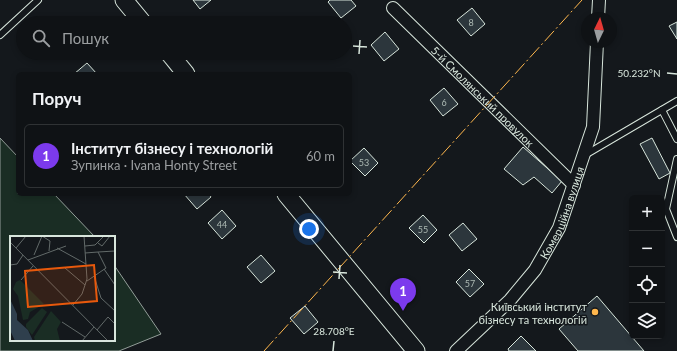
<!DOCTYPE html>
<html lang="uk">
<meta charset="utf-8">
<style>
:root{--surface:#0f1215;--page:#181b1e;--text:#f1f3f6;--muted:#9b9ea0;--line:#2f3234;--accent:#7c3aed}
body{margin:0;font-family:Lato,sans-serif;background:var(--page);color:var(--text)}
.controls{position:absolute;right:12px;bottom:12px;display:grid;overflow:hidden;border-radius:6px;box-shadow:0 2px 6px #0003}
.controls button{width:36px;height:36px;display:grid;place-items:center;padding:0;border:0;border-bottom:1px solid var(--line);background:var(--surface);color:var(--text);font:20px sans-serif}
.compass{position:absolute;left:581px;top:12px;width:36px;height:36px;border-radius:50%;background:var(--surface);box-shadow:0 2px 6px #0003;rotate:5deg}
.you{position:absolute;left:309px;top:229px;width:14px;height:14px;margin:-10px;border:3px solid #fff;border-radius:50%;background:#1a73e8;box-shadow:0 0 0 6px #1a73e833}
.badge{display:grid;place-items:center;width:26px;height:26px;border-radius:50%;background:var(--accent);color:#fff;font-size:13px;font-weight:700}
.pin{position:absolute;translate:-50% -33px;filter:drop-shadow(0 1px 2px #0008)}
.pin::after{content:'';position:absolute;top:21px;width:14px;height:12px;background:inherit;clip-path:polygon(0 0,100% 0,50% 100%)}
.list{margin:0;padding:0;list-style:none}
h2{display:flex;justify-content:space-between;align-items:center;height:52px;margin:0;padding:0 16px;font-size:17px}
h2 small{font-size:13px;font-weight:400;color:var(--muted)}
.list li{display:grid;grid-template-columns:26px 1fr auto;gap:12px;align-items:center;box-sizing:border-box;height:64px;margin:0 8px 8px;padding:0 8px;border:1px solid var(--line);border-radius:6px}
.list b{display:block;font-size:15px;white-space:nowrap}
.list p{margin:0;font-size:13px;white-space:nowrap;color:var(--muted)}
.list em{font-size:13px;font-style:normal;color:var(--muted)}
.icon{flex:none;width:22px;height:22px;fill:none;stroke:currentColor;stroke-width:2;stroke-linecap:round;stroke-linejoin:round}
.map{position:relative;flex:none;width:677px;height:351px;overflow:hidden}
.search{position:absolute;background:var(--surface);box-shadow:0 2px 6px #0003;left:16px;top:16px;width:336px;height:44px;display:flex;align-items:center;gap:10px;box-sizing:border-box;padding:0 14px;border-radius:22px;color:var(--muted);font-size:15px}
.panel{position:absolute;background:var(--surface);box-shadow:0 2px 6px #0003;left:16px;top:72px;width:336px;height:124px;border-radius:6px}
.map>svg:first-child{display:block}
.green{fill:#1a2d24;stroke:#939e99}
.building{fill:#2c363c;stroke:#d8e6dc}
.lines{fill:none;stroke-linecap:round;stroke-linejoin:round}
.lane-casing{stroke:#d8e6dc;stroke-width:8}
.street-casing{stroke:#d8e6dc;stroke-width:14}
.secondary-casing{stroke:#d8e6dc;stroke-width:19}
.lane{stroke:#14181c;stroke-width:6}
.street{stroke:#14181c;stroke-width:12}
.secondary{stroke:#14181c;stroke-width:17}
.power{stroke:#ffb74d;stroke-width:1;stroke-dasharray:14 3 2 3;stroke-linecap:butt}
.ticks{fill:none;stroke:#d8e6dc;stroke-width:1.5}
.poi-dot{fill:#ffb74d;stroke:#14181c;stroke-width:1.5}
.labels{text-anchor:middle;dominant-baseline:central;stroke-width:3;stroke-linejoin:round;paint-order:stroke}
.number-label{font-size:9px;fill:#adbab4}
.street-label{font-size:11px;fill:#d8e6dc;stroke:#14181c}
.poi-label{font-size:11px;fill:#d8e6dc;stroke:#14181c;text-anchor:end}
.inset-road{fill:none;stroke:#626a69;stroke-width:1}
.view{fill:#e8590c;fill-opacity:0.15;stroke:#e8590c;stroke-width:2}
.inset-edge{fill:none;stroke:#d8e6dc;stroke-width:2}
.ticks-label{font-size:10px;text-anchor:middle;fill:#d8e6dc;stroke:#14181c;stroke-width:3;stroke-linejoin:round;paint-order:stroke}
</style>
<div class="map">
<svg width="677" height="351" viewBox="0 0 677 351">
<rect width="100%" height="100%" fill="#14181c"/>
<!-- green -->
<polygon class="green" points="0,138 18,157 18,194 54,194 95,237 11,237 11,340 114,340 114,265 161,334 119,351 0,351"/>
<!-- building -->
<g class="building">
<polygon points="193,0 211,0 200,9"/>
<polygon points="330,0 351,0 356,6 341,18 328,2"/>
<polygon points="472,8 485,24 471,36 457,20"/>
<polygon points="677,22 677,39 669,26"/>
<polygon points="385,32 399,49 384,61 371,45"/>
<polygon points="87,63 97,74 74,74"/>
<polygon points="444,88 458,104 443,116 430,100"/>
<polygon points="652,138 670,173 659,179 640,144"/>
<polygon points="523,147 562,181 552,193 534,177 523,185 504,169"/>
<polygon points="364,148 378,163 365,176 350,161"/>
<polygon points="184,194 209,194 211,197 197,209"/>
<polygon points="222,210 236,226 222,239 208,223"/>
<polygon points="423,215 437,230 424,243 409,228"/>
<polygon points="463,223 477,239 462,251 449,235"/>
<polygon points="261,255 275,271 261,283 247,267"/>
<polygon points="469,269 484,284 470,297 456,282"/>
<polygon points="597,296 644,351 578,351 559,329"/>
<polygon points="305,306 318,322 304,334 290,318"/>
<polygon points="521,336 536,351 509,351 508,349"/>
</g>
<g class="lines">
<defs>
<g id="lane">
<polyline points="0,35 38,0"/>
<polyline points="662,110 677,139"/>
<polyline points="585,155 677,101"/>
<polyline points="677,159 666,209 677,237"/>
</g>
<g id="street">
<path id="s1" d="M393,8L574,185"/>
<polyline points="598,18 599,0"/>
<path id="s2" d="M456,351L510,300L535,270L559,228L593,127L597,42"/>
</g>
<g id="secondary">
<polyline points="124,0 143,23"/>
<polyline points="169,53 186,74"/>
<polyline points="286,194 416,351"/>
</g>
</defs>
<!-- lane casing -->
<use href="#lane" class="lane-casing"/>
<!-- street casing -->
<use href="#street" class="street-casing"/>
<!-- secondary casing -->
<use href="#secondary" class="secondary-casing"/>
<!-- lane -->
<use href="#lane" class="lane"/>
<!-- street -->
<use href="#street" class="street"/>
<!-- secondary -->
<use href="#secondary" class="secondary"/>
<!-- power -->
<polyline class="power" points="264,351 582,0"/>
</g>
<!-- ticks -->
<path class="ticks" d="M353,46L367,47M359,54L360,40M667,73L677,74M333,272L347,273M339,279L340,265M333,351L334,341"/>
<!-- markers -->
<circle class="poi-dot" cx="595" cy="312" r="4"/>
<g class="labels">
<!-- number labels -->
<g class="number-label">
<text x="471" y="22">8</text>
<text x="444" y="102">6</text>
<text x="364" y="162">53</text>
<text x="222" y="224">44</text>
<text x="423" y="229">55</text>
<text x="470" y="283">57</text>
</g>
<!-- street labels -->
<g class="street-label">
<text stroke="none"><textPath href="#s1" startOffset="126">5-й Смолянський провулок</textPath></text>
<text stroke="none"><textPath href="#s2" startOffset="177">Комерційна вулиця</textPath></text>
</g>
<!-- poi labels -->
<g class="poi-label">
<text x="587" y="306">Київський інститут<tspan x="587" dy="13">бізнесу та технологій</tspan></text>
</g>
</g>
<!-- overview -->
<g transform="translate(10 236)">
<rect width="105" height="105" fill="#14181c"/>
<path d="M10,44L34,68L20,76L18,83L13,84L8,60L3,53L6,46ZM32,72L37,76L22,99L16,91V88ZM41,75L51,86L47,93L50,105H25L24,101Z" fill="#1a2d24"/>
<path d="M0,63L7,78V84L18,94L23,105H5L0,94Z" fill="#2f3f4d"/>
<path class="inset-road" d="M32,0L40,5L39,15M0,6L98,105M88,7L92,10L100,0M75,10L85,9L94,0M6,12L16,0M47,12L76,28M88,16L105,15M75,17L88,16L96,32L77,45M24,19L32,0M18,24L56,10M0,29L7,28L13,19M55,32L75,49M94,33L105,49M84,40L91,62L105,75M11,44L23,30M63,69L72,58L77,43L74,0M52,86L75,101M87,94L98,81L105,88M72,105L84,91"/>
<path class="view" d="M84,29L87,65L18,71L15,35Z"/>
<rect width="105" height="105" class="inset-edge"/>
</g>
<g class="ticks-label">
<text x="639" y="77">50.232°N</text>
<text x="334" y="335">28.708°E</text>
</g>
</svg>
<div class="controls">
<button>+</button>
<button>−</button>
<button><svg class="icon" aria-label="locate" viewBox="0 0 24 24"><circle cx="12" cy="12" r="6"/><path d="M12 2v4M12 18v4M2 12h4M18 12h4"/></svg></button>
<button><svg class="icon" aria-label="layers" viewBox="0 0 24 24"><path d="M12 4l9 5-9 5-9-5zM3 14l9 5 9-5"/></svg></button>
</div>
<svg class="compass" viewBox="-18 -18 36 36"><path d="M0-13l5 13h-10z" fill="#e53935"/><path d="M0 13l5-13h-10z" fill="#9b9ea0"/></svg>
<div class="you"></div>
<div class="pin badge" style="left:403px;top:311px">1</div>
<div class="search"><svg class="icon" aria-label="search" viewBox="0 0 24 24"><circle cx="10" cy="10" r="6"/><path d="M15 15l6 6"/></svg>Пошук</div>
<section class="panel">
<h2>Поруч<small></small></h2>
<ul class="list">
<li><span class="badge">1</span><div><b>Інститут бізнесу і технологій</b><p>Зупинка · Ivana Honty Street</p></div><em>60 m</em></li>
</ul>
</section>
</div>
